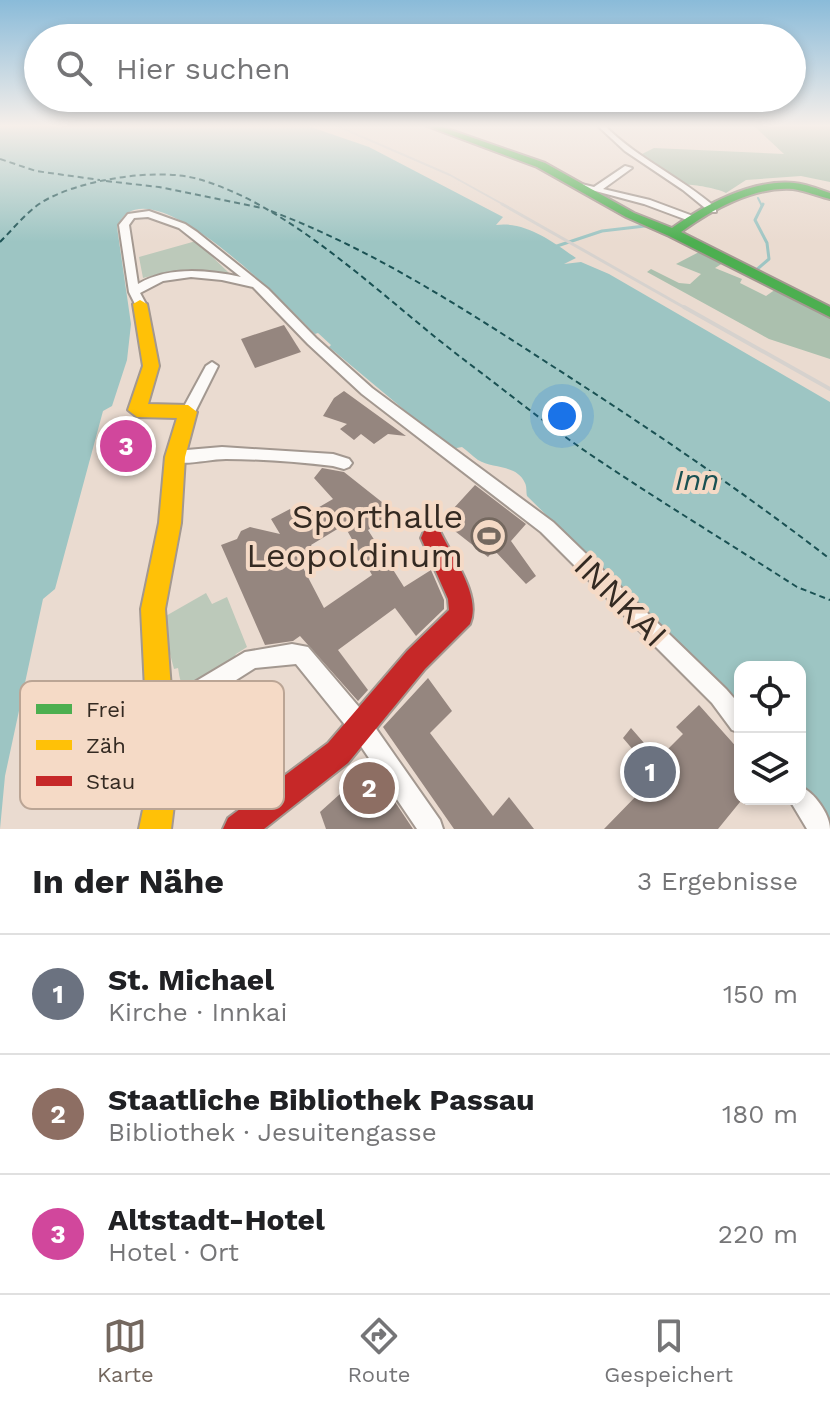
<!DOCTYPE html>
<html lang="de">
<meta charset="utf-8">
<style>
:root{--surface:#fff;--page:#f6f6f6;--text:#202124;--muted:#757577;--line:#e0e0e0;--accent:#74685f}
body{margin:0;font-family:"Work Sans",sans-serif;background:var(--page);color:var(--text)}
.controls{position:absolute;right:24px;bottom:24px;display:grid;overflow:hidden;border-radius:16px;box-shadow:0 4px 12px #0003}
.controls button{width:72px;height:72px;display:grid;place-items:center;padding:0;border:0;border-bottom:2px solid var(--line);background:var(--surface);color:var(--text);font:40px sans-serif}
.you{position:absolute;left:562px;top:416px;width:28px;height:28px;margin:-20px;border:6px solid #fff;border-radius:50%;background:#1a73e8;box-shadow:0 0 0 12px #1a73e833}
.badge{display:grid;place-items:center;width:52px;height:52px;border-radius:50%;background:var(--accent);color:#fff;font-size:26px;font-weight:700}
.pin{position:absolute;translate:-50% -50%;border:4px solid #fff;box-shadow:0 2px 8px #0006}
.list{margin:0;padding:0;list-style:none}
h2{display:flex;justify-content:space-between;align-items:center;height:104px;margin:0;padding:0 32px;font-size:34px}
h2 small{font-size:26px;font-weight:400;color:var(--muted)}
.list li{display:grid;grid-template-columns:52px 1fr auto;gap:24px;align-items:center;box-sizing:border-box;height:120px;padding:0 32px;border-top:2px solid var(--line)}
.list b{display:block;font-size:30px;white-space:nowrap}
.list p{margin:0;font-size:26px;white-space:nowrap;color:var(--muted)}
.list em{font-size:26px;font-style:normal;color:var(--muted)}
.icon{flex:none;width:44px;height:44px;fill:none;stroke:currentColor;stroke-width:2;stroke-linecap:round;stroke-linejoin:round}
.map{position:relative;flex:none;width:830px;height:829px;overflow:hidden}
.search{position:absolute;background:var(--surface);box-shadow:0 4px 12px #0003;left:24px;right:24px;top:24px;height:88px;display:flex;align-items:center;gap:20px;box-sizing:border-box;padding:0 28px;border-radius:44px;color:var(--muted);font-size:30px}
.sheet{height:464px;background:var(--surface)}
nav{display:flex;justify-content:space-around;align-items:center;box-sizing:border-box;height:112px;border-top:2px solid var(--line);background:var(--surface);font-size:22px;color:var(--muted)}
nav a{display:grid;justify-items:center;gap:4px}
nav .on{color:var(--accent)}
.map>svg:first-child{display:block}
.green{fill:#bcc9ba}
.forest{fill:#abc0ae}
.water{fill:#9dc5c3}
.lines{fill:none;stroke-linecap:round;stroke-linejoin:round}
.stream-far1{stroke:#9dc5c3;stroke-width:2}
.stream{stroke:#9dc5c3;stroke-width:3}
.ferry{stroke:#1a5153;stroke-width:2;stroke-dasharray:6 4;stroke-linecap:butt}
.building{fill:#95867f;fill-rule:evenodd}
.street-casing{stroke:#a39890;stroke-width:4}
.fast-casing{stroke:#a39890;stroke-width:4}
.slow-casing{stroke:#a39890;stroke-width:4}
.jam-casing{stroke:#a39890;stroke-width:4}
.street{fill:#fcfaf8;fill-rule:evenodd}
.fast{fill:#4caf50;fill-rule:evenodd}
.slow{fill:#ffc107;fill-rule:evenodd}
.jam{fill:#c62828;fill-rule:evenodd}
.rail-far2{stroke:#d6d2ce;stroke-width:2}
.rail-far1{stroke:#d6d2ce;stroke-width:3}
.rail{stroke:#d6d2ce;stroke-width:4}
.labels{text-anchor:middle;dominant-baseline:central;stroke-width:8;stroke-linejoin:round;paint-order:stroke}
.water-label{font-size:30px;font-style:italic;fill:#1a5153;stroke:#f5dac6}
.near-poi-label{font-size:34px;fill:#342a22;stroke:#f5dac6;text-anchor:end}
.near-street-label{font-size:34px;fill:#342a22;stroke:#f5dac6}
.key{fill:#f5dac6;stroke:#bba595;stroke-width:2}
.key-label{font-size:22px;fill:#342a22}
</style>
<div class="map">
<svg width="830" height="829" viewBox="0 0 830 829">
<rect width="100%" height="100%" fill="#eadbd0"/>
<!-- green -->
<g class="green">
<polygon points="196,241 230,274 171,271 143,278 139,257"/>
<path d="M206,593L212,604L227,597L247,647L236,654L232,662L191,686C179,686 180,678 178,668L174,669L165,635L164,617Z"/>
</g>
<!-- forest -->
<g class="forest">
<path d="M754,126H830V182L801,176L746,180L726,193C719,189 693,184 686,185L638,156L654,148L784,154Z"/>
<polygon points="699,252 723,263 715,268 742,279 740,283 766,296 776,289 830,316 830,359 769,339 647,272 651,269 679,283 690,284 701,274 676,264"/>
</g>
<!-- water -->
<path class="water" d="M0,126H308L369,147L503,217L496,225C525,221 552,241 576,258L564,264L581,262L609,274L830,402V824L800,783V667H740V706L527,496C526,492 527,487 525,483C517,464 492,469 478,460C472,456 468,451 462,447L451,449L329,347L331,345L318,333L315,334C291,310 146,157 117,227L131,324L127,360L112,406L103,411L55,589L43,599L5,776L0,829Z"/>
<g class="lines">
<!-- stream-far1 -->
<g class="stream-far1">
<polyline points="794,184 813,188"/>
<polyline points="758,198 762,206"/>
</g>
<!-- stream -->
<g class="stream">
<polyline points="554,247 602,231 645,226"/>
<polyline points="754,272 769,259 767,243 755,220 763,204"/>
</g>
<!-- ferry -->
<g class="ferry">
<polyline points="0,159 36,171 100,180"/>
<polyline points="106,181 159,187 262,208"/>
<path d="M271,211C374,250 464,309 557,369C650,429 742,491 830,559"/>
<path d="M0,242C12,230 25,214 39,204C75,180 157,167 198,179C294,206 387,302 467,362C507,392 546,424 588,453C656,499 727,542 797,587L830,600"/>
</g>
</g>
<!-- building -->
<g class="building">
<polygon points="284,325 301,352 255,368 241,339"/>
<polygon points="344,391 406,436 388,434 374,444 361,434 354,440 340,429 347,424 323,416 334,398"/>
<path d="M322,468L344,472L397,514L368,530L404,587L431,570L444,600V609L416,636L395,608L338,650L368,690L358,701L300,636L293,641L265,645L221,545L237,539L241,531L250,527L280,534L271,519L290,509L297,520L333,499L314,478ZM344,525L372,575L324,608L298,558L313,549L311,545Z"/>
<polygon points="475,485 526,524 511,541 536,576 526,584 494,550 488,557 442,521"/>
<polygon points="428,678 452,711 430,733 493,816 509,797 534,829 454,829 383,727"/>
<polygon points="699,705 740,751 740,802 718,829 604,829 641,791 631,779 646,765 623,738 631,728 658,759 683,734 676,727"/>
<polygon points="371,766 413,829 326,829 320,812"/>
</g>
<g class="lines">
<defs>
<g id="street">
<path d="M598,126H605C638,159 681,177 716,208V212H710L683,190L625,151Z"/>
<polygon points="625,166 632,168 603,189 650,200 693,216 693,220 687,220 644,204 573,185 577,183 594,187"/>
<path d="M149,211L185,224L197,232L268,289L316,338L372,388L553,522L726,689L740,705V733L732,730L712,703L541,532L362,394L308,344L253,287L222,280L191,277L163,281L140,293L146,304L144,306H136L129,292L119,225L128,214ZM148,217L179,228L241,277C207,270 169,266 138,284L129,225L134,218Z"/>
<polygon points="212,362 218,366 193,416 183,416 181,412 206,366"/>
<path d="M222,447L333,454L349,459L352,463L349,467L344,469L333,466C298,462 262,459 226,459C209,459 186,466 170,461L167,457L170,453L175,451Z"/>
<polygon points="292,644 308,647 370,720 440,820 443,829 417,829 354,736 296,664 255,668 162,727 154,730 146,727 143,719 146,711 245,652"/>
<path d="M800,786C814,792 830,814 830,829H807L789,799H800Z"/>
</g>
<path id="fast" d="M427,126H439L545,163L634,213L672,228C704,205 752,179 794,183C806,184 818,189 830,193V199C818,196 806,191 793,189C754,186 711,210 681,232L830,307V317L669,236L626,217L537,167Z"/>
<polygon id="slow" points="140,300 147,304 159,366 148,404 188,405 197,412 185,457 181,523 165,609 171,689 166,720 174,805 171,829 139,829 144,805 138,720 145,689 141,609 159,523 165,457 177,418 137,417 128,410 143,366 133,304"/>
<path id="jam" d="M432,528L440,531C452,557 482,595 470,624L425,669L348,763L264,829H223L228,818L328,743L407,651L449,610L448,599L421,538L424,531Z"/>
</defs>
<!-- street casing -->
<use href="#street" class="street-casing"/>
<!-- fast casing -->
<use href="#fast" class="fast-casing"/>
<!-- slow casing -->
<use href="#slow" class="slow-casing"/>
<!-- jam casing -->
<use href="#jam" class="jam-casing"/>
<!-- street -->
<use href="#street" class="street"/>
<!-- fast -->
<use href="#fast" class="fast"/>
<!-- slow -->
<use href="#slow" class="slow"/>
<!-- jam -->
<use href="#jam" class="jam"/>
<!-- rail-far2 -->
<polyline class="rail-far2" points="337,126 450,175 506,206"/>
<!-- rail-far1 -->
<polyline class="rail-far1" points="502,204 687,309"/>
<!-- rail -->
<polyline class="rail" points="684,307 830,389"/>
</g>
<!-- sky -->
<linearGradient id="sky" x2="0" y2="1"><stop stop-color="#8abbd9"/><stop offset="0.52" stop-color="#f6efea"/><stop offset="1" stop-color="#f6efea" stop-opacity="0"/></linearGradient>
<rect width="830" height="242" fill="url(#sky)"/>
<!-- icons -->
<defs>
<symbol id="stadium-ring" viewBox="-11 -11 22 22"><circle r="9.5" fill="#f5dac6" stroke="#74685f" stroke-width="1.5"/><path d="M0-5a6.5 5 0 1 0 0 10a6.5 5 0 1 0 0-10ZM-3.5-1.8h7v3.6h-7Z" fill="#74685f"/></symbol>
</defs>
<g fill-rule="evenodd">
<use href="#stadium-ring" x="469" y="516" width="40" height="40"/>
</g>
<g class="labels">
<!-- water labels -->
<g class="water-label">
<text x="697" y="479">Inn</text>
</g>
<!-- near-poi labels -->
<g class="near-poi-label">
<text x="463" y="516">Sporthalle<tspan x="463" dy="39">Leopoldinum</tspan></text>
</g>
<!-- near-street labels -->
<g class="near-street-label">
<text transform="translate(621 600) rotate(45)">INNKAI</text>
</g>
</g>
<!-- legend -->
<rect x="20" y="681" width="264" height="128" rx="12" class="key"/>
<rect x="36" y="704" width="36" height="10" fill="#4caf50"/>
<rect x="36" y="740" width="36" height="10" fill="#ffc107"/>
<rect x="36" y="776" width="36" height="10" fill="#c62828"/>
<g class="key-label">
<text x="86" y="717">Frei</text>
<text x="86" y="753">Zäh</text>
<text x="86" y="789">Stau</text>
</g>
</svg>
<div class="controls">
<button><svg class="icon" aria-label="locate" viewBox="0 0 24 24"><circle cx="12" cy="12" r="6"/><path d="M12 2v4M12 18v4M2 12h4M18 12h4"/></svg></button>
<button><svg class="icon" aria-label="layers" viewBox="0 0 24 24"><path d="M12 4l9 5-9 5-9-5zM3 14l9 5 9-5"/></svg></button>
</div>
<div class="you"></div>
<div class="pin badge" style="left:650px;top:772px;background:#6b7280">1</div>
<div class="pin badge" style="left:369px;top:788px;background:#8d6e63">2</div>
<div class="pin badge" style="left:126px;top:446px;background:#d1479c">3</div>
<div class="search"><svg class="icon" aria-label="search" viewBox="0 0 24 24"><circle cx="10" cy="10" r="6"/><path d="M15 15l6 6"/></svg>Hier suchen</div>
</div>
<section class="sheet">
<h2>In der Nähe<small>3 Ergebnisse</small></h2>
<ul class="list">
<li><span class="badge" style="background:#6b7280">1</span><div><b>St. Michael</b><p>Kirche · Innkai</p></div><em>150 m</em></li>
<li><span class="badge" style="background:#8d6e63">2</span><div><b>Staatliche Bibliothek Passau</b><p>Bibliothek · Jesuitengasse</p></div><em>180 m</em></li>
<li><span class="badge" style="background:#d1479c">3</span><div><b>Altstadt-Hotel</b><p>Hotel · Ort</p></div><em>220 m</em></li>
</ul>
</section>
<nav>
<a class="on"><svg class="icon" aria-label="map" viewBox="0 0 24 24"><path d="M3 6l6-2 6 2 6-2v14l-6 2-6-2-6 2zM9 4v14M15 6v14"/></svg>Karte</a>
<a><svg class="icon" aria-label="directions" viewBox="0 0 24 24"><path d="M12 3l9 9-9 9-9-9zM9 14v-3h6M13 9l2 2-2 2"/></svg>Route</a>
<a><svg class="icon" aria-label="saved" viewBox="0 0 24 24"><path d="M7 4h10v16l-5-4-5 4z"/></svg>Gespeichert</a>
</nav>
